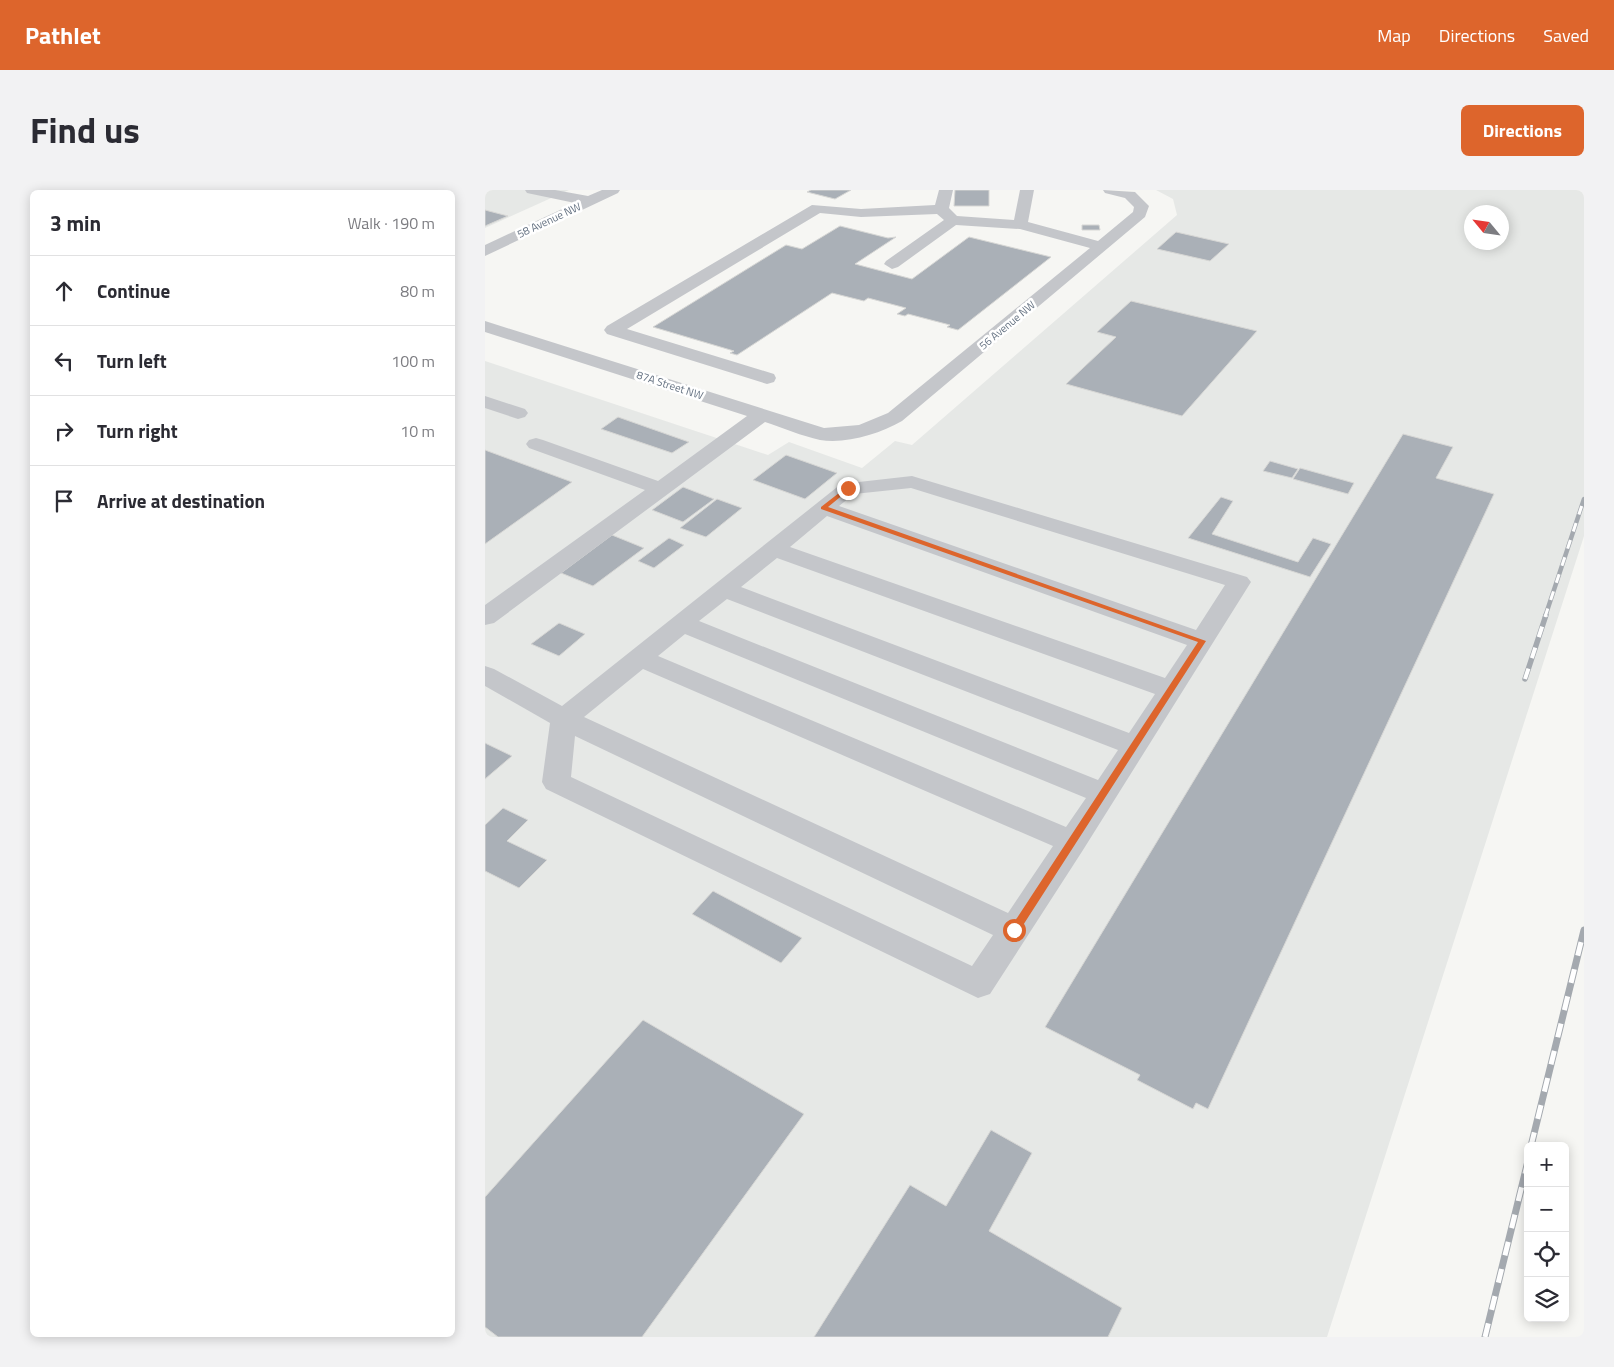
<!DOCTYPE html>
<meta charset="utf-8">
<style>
:root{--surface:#fff;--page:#f2f2f3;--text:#2b2b33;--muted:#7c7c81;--line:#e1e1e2;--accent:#dd652c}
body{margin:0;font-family:"Titillium Web",sans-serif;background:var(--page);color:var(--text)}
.controls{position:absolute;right:15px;bottom:15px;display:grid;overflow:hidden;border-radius:8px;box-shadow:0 2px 12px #0003}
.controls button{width:45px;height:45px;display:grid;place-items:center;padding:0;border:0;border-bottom:1px solid var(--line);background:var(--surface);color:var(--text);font:25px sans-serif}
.compass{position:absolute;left:979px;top:15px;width:45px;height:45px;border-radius:50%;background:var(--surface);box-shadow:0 2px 12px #0003;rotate:299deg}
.stop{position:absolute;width:15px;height:15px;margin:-11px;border:4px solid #dd652c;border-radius:50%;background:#fff}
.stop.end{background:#dd652c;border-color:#fff;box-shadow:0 1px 5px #0008}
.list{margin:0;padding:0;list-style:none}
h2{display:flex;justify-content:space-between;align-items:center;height:65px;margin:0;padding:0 20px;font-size:21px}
h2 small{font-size:16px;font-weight:400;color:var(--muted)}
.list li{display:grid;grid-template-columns:32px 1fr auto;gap:15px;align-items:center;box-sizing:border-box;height:70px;padding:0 20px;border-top:1px solid var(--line)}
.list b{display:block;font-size:19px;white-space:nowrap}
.list em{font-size:16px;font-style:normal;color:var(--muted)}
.icon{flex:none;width:28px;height:28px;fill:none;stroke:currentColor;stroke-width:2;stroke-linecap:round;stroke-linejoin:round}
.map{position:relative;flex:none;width:1099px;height:1147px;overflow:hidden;border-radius:8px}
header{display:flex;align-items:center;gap:30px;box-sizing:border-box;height:70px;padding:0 25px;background:var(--accent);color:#fff}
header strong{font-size:24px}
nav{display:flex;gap:28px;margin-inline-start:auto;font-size:18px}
.intro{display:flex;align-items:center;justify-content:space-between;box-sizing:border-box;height:120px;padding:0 30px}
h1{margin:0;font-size:35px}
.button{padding:12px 22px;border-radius:8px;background:var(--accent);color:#fff;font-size:18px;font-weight:700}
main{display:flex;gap:30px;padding:0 30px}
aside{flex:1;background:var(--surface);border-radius:8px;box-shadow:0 2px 12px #0003}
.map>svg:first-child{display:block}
.built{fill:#e6e8e6;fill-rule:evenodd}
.building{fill:#aab0b7;stroke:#d7d7d5}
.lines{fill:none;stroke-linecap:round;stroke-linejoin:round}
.minor{fill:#c4c6ca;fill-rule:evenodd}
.rail-far2-casing{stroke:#a4a9af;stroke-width:4.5}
.rail-far1-casing{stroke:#a4a9af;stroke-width:5.5}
.rail-casing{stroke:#a4a9af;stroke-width:7}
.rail-far2{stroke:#fff;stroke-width:3;stroke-dasharray:9;stroke-linecap:butt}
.rail-far1{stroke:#fff;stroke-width:4;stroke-dasharray:11;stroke-linecap:butt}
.rail{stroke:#fff;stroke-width:5;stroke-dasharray:14;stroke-linecap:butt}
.route{fill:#dd652c}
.labels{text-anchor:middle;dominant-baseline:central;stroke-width:5;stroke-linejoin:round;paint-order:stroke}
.far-street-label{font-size:11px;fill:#667383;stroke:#fff}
</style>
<header>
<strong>Pathlet</strong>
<nav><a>Map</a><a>Directions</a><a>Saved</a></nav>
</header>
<div class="intro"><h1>Find us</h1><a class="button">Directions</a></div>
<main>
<aside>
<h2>3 min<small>Walk · 190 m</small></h2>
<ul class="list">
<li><svg class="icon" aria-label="ahead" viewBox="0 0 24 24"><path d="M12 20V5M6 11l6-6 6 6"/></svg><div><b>Continue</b></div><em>80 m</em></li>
<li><svg class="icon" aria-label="left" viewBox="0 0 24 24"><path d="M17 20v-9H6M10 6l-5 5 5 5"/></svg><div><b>Turn left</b></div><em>100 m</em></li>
<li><svg class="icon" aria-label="right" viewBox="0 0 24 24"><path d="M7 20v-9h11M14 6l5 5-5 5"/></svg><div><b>Turn right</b></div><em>10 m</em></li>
<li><svg class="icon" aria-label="arrive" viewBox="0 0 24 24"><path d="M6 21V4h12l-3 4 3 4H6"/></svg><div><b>Arrive at destination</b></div></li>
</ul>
</aside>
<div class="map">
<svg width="1099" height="1147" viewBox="0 0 1099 1147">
<rect width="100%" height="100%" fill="#f6f6f3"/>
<!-- built -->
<g class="built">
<polygon points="0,0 84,0 0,38"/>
<path d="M671,0H1099V346L842,1147H0V171L283,265L304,252L377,278L410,251L427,255L692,25L688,9ZM986,22H1016V52H986Z"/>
</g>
<!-- building -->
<g class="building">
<polygon points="326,0 366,0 350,9 322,2"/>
<polygon points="470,0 504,0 504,16 469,16"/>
<polygon points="0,20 23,26 0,36"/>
<polygon points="597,35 614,35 615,40 597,40"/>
<polygon points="355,36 403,48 411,47 370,74 427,89 484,47 566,67 473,140 462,137 465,135 423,124 420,126 412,124 421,118 383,108 379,111 347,103 252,165 245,163 249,161 168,137 301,55 317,59"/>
<polygon points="691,42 744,54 725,71 672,59"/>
<polygon points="646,111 772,141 697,226 581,194 631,147 612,142"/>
<polygon points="133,227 204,252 187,263 116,239"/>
<polygon points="918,244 968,257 951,288 1009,304 723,919 711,913 708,919 652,890 655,885 560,837"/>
<polygon points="0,260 87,292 0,354"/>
<polygon points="301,265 352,283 320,309 268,290"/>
<polygon points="785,271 813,279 807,288 778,281"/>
<polygon points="815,278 869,293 863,304 808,289"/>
<polygon points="198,297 229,309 198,332 167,320"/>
<polygon points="736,307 748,311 727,344 813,372 828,348 846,354 825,387 703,348"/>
<polygon points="232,309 257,318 221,347 195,338"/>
<polygon points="127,345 159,358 108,396 76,383"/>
<polygon points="184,348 199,355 169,378 153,371"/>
<polygon points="74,433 100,444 74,466 46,454"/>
<polygon points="0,553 27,566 0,589"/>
<polygon points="18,618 43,630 22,651 62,670 34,698 0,681 0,635"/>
<polygon points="228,701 317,748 296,773 207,724"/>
<polygon points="158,830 319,924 157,1147 13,1147 0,1137 0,1007"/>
<polygon points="506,940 547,963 504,1041 637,1118 623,1147 329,1147 425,995 461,1016"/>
</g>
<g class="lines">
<!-- minor -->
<g class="minor">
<polygon points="40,0 70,0 103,6 117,0 135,0 133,3 0,66 0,55 90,13 42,3"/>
<path d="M454,0H468L464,18L472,26L529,30L535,0H549L543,32L613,51L648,22L649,17L640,8L620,3L618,0L650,2L664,16L660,27L417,231C394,244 362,254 335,250C317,246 298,238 280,232L9,433L0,435V415L160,300L44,258L41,254L44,250L51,248L58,250L173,291L262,226L0,142V131L339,238L374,235L403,223L605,58L535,39L471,35L413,77L407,79L399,74L401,71L459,30L452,24L376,27L335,23L142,139L289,184L291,188L289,192L282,194L122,144L119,140L122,136L327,15L376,19L450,15Z"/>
<polygon points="0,206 40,219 43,223 40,227 33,229 0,218"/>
<path d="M427,286L762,387L766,392L598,660L505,804L493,808L61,599L57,592L65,533L0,496V476L9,479L77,516L356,294ZM426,298L740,395L711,440L354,316L369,304ZM342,326L702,455L680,488L305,357ZM292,368L670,504L644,543L256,397ZM242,409L633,560L613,590L214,431ZM200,444L601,608L581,637L173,466ZM158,479L568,656L523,723L99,527ZM90,546L508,745L487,776L86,587Z"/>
</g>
<defs>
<polyline id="rail-far2" points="1060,427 1099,309"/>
<polyline id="rail-far1" points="1040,489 1061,425"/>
<g id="rail">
<polyline points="1046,956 1099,740"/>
<polyline points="1000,1147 1043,971"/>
</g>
</defs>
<!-- rail-far2 casing -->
<use href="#rail-far2" class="rail-far2-casing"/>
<!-- rail-far1 casing -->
<use href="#rail-far1" class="rail-far1-casing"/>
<!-- rail casing -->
<use href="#rail" class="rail-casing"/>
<!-- rail-far2 -->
<use href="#rail-far2" class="rail-far2"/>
<!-- rail-far1 -->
<use href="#rail-far1" class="rail-far1"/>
<!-- rail -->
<use href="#rail" class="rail"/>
</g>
<!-- route -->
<polygon class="route" points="363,296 365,299 343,317 721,451 533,743 526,743 526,737 713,452 336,319 336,317"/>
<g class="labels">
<!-- far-street labels -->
<g class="far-street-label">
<text transform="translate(64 30) rotate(-25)">58 Avenue NW</text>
<text transform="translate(522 135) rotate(-40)">56 Avenue NW</text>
<text transform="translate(185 195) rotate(18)">87A Street NW</text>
</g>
</g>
</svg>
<div class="controls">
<button>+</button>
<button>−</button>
<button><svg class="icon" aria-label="locate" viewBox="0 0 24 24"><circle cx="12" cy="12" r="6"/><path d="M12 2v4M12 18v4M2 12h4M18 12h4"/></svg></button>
<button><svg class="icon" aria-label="layers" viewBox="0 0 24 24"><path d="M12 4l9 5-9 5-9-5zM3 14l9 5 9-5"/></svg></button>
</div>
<svg class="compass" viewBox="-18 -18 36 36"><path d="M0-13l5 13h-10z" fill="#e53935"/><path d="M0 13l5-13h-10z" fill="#7c7c81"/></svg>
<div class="stop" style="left:529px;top:740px"></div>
<div class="stop end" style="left:363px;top:298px"></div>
</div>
</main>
